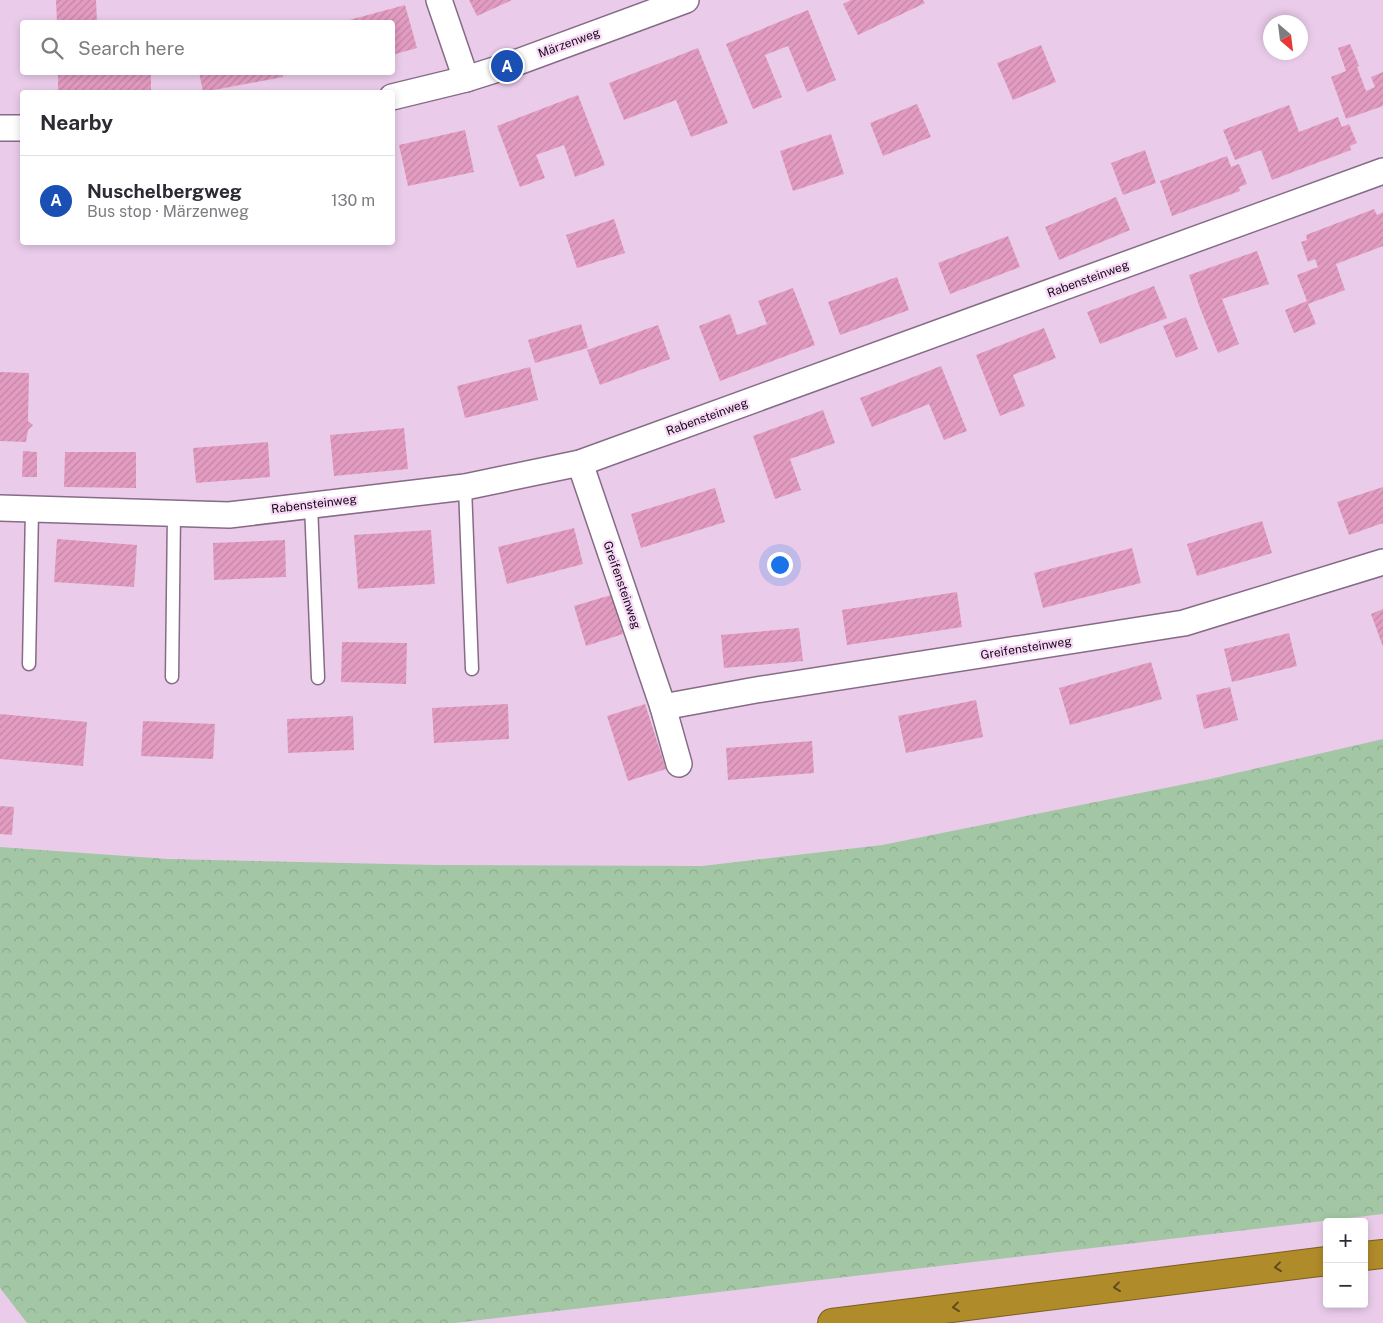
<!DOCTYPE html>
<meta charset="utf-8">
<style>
:root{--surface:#fff;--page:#f2f2f3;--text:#2b2b33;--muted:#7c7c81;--line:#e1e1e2;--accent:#097629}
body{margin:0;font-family:"Public Sans",sans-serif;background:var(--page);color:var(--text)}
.controls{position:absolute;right:15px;bottom:15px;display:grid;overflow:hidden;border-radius:5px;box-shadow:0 2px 8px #0003}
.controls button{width:45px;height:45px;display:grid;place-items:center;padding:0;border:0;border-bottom:1px solid var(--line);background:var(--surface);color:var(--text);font:25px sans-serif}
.compass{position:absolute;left:1263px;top:15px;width:45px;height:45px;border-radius:50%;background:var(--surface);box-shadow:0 2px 8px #0003;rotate:152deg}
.you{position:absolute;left:779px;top:564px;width:18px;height:18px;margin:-12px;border:4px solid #fff;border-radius:50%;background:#1a73e8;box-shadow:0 0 0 8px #1a73e833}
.badge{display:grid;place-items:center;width:32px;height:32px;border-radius:50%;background:var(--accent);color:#fff;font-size:16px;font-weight:700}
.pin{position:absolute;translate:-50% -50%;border:2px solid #fff;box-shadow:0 1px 5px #0006}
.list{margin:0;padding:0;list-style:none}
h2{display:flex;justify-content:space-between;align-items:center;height:65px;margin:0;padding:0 20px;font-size:21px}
h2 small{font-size:16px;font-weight:400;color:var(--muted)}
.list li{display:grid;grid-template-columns:32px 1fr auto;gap:15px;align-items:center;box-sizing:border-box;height:90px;padding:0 20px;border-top:1px solid var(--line)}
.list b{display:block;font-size:19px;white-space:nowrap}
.list p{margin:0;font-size:16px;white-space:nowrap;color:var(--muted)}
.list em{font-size:16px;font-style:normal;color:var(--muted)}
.icon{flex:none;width:28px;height:28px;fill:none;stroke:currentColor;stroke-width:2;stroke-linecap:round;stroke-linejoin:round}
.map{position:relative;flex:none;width:1383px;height:1323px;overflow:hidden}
.search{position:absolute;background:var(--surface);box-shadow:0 2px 8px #0003;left:20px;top:20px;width:375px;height:55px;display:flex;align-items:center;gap:12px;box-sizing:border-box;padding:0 18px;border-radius:5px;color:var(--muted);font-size:19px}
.panel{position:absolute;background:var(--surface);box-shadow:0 2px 8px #0003;left:20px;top:90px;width:375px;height:155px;border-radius:5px}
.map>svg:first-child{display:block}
.forest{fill:url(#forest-crowns)}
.building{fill:url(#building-hatch)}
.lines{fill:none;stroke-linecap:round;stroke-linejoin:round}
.service-casing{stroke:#866b86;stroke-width:15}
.minor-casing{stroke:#866b86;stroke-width:28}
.motorway-casing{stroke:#7a5e23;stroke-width:30}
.service{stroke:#fff;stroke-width:12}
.minor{stroke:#fff;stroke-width:25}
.motorway{stroke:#b08b2a;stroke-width:28}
.oneway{stroke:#624a20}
.labels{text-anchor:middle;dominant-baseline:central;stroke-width:4.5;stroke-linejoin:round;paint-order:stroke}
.street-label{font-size:12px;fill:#150a15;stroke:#f8d9f7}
</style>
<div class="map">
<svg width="1383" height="1323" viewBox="0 0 1383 1323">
<defs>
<pattern id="forest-crowns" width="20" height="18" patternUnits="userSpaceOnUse" patternTransform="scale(1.25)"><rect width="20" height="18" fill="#a3c7a5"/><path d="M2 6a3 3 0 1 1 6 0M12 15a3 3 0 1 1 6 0" fill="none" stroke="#8baa8d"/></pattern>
<pattern id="building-hatch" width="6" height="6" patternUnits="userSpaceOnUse" patternTransform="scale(1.25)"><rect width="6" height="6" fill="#e39cc1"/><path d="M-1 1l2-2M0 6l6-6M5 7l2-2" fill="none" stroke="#c285a5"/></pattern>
</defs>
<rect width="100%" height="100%" fill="#eaccea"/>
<!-- forest -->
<polygon class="forest" points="1383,739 1383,1214 454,1323 27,1323 0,1288 0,847 168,859 437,865 702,866 882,845 1210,779"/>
<!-- building -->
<g class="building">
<polygon points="56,0 96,0 97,22 57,22"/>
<polygon points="469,0 512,0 477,16"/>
<polygon points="851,0 923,0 925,3 858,35 843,4"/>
<polygon points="405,5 417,48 392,55 392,22 342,22"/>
<polygon points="808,10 836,80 807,92 788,46 765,55 782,97 753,109 726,44"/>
<polygon points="1350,44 1359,66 1357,67 1366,91 1375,87 1371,77 1383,72 1383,106 1346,119 1331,77 1346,71 1338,48"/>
<polygon points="1041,45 1056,82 1013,100 997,63"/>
<polygon points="698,48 728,123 691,137 676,100 624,120 609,83"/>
<rect x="58" y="72" width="93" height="20"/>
<polygon points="199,72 282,72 283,77 203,92"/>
<polygon points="578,95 605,165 575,177 564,145 536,155 545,178 520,187 497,126"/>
<polygon points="917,104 931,137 883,156 870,123"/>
<polygon points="1289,105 1299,132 1338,117 1342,127 1349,124 1357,143 1350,146 1351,150 1272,180 1261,150 1235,160 1223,130"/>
<polygon points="465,130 474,172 408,186 399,145"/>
<polygon points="831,134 844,174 793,191 780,151"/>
<polygon points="1145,150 1156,183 1123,195 1111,163"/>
<polygon points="1227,156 1231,167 1239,164 1247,184 1239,187 1240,191 1172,216 1160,181"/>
<polygon points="1116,197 1130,230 1059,260 1045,227"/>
<polygon points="1374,209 1377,215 1383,212 1383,246 1336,264 1345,290 1308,304 1316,324 1294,333 1285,310 1307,301 1297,275 1318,267 1315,259 1308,262 1301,242 1307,240 1306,235"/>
<polygon points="614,219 625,253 577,268 566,235"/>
<polygon points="1008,236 1020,267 950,294 938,263"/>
<polygon points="1257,251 1269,284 1222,299 1239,344 1218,353 1200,308 1189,275"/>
<polygon points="897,277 909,310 840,335 828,302"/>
<polygon points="1154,286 1167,318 1100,344 1087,312"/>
<polygon points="793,288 815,345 720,381 699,326 730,314 737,335 767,324 758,301"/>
<polygon points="1186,317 1198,349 1176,358 1163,326"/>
<polygon points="581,324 588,348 535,363 528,340"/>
<polygon points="658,325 670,359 600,385 587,350"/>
<polygon points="1044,328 1056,358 1013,375 1025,406 1000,416 976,355"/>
<polygon points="941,366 967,431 944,440 929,404 872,427 860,398"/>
<polygon points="530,367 538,400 465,418 457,386"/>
<polygon points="0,372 29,373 28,421 33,425 28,430 26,442 0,441"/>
<polygon points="823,410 835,443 790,459 801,490 775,499 753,436"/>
<polygon points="404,428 408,469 334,476 330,435"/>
<polygon points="268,442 270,477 196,483 193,448"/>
<polygon points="23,451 37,452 37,477 22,477"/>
<polygon points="65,452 136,452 136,488 64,487"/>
<polygon points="1383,487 1383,523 1349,535 1337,502"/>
<polygon points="715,488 725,522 641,548 631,514"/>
<polygon points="1262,521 1272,553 1197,576 1187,544"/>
<polygon points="574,528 583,564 507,584 498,547"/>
<polygon points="431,530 435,584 358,589 354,535"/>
<polygon points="57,539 137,545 134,587 54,582"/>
<polygon points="285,540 286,577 214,580 213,543"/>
<polygon points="1132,548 1141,583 1043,608 1034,573"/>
<polygon points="957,592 962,627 847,645 842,610"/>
<polygon points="611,595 623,634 586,646 574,606"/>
<polygon points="1383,609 1383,647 1371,614"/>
<polygon points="799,628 803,661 724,668 721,635"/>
<polygon points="1289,633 1297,666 1232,682 1224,649"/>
<polygon points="342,642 407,643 406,684 341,682"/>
<polygon points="1151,662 1162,699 1070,725 1059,688"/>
<polygon points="1230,687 1238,720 1204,729 1196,695"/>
<polygon points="976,700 983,737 906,753 898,716"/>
<polygon points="508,704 509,739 434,743 432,708"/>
<polygon points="645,704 666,769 628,781 607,716"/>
<polygon points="0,714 87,722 83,766 0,759"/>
<polygon points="353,716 354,750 288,753 287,719"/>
<polygon points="143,721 215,724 213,759 141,756"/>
<polygon points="812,741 814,773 728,780 726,748"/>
<polygon points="0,806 14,807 12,835 0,834"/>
</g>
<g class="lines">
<defs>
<g id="service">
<polyline points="465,487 472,669"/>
<polyline points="311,504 318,678"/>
<polyline points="29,664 32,510"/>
<polyline points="172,677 174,513"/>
</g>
<g id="minor">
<polyline points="439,0 466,79"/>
<polyline points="392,97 466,79 507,66 686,0"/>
<polyline points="0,128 22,128"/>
<polyline points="580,463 663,707 756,690 1184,623 1383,562"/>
<polyline points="0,508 229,515 465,487 580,463 1383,171"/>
<polyline points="663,707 679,764"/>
</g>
<g id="motorway">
<polyline points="1364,1256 1383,1254"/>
<polyline points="832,1323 1327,1261"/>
</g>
</defs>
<!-- service casing -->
<use href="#service" class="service-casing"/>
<!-- minor casing -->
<use href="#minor" class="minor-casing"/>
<!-- motorway casing -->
<use href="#motorway" class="motorway-casing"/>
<!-- service -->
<use href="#service" class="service"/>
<!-- minor -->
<use href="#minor" class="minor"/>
<!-- motorway -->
<use href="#motorway" class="motorway"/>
</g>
<!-- one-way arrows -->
<defs><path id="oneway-chevron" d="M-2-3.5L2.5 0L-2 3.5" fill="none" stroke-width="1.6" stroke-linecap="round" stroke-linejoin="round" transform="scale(1.25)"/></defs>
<g class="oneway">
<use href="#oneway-chevron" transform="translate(1278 1267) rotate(173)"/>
<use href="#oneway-chevron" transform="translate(1117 1287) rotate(173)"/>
<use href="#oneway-chevron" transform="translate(956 1307) rotate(173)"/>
</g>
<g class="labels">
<!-- street labels -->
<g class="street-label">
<text transform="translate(569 43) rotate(-20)">Märzenweg</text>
<text transform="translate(1088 279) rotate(-20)">Rabensteinweg</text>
<text transform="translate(707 417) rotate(-20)">Rabensteinweg</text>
<text transform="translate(314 504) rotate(-7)">Rabensteinweg</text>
<text transform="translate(622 585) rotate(71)">Greifensteinweg</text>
<text transform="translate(1026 648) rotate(-9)">Greifensteinweg</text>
</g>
</g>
</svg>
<div class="controls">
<button>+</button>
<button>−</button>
</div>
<svg class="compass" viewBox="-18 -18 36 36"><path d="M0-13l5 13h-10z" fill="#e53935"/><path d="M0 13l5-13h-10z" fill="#7c7c81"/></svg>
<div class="you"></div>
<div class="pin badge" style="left:507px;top:66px;background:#1a4fb4">A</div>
<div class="search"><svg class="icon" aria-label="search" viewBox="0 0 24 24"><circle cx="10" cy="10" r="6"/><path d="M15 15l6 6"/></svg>Search here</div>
<section class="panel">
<h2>Nearby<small></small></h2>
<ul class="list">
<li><span class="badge" style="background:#1a4fb4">A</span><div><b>Nuschelbergweg</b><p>Bus stop · Märzenweg</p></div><em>130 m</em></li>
</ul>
</section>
</div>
